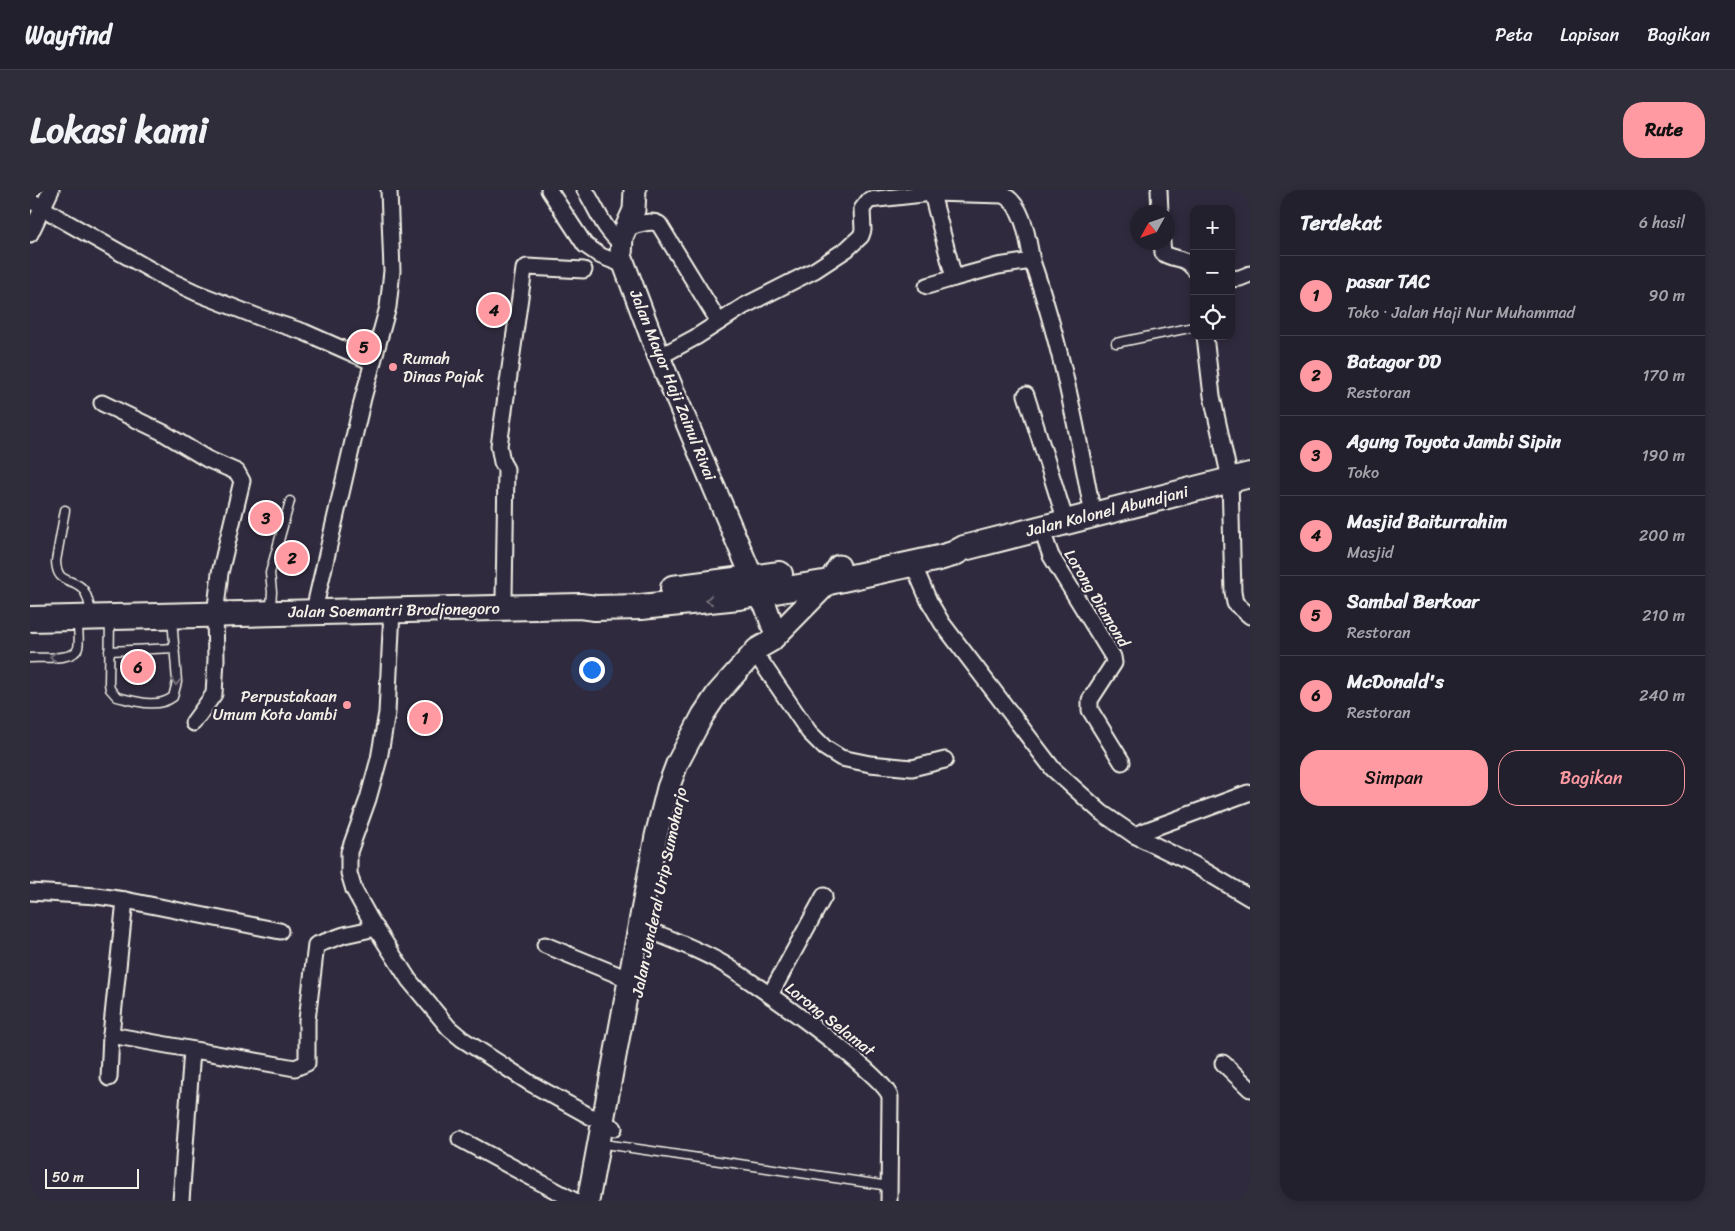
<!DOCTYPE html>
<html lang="id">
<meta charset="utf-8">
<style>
:root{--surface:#23202e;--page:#2f2d3a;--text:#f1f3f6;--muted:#a3a3aa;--line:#403e4a;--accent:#ff9aa2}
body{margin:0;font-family:Sriracha,sans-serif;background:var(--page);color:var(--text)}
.controls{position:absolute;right:15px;top:15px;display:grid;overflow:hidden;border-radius:10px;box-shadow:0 2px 8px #0003}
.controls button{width:45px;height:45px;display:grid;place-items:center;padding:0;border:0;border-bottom:1px solid var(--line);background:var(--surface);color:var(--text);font:25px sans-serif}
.compass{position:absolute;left:1100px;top:15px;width:45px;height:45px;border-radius:50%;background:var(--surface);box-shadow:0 2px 8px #0003;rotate:230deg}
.scale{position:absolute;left:15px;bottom:12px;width:94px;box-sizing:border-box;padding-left:5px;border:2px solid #f4f1e8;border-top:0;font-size:14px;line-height:18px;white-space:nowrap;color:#f4f1e8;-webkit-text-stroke:4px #2f2a3d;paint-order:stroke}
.you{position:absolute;left:561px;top:479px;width:18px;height:18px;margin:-12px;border:4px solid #fff;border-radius:50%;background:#1a73e8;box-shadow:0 0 0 8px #1a73e833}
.badge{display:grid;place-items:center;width:32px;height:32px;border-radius:50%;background:var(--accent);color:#111;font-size:16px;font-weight:700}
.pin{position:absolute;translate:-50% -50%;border:2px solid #fff;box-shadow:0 1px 5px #0006}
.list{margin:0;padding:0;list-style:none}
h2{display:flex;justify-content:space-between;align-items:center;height:65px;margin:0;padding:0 20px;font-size:21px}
h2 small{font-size:16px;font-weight:400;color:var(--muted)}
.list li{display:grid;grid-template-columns:32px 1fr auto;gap:15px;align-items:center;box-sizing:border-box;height:80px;padding:0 20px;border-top:1px solid var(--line)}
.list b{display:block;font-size:19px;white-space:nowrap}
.list p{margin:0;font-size:16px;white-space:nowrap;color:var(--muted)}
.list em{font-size:16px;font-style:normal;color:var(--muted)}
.actions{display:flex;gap:10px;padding:15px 20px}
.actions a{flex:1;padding:11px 0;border:1px solid var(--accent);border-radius:20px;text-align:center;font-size:18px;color:var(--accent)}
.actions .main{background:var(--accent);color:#111}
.icon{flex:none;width:28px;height:28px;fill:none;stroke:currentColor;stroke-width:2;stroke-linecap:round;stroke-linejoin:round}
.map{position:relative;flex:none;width:1220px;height:1011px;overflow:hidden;border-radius:20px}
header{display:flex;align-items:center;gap:30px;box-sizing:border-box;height:70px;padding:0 25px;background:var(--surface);border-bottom:1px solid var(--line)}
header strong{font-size:24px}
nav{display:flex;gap:28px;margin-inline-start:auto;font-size:18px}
.intro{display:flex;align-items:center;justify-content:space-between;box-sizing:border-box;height:120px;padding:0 30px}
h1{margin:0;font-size:35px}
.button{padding:12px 22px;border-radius:20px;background:var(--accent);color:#111;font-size:18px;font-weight:700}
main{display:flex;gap:30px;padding:0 30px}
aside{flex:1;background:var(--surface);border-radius:20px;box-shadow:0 2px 8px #0003}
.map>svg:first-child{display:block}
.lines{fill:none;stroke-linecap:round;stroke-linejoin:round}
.lane-casing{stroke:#f4f1e8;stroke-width:11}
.street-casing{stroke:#f4f1e8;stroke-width:19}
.secondary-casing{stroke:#f4f1e8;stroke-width:25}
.primary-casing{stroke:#f4f1e8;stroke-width:28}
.lane{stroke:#2f2a3d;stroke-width:8}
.street{stroke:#2f2a3d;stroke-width:15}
.secondary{stroke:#2f2a3d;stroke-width:21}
.primary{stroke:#2f2a3d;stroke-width:24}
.oneway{stroke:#747079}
.poi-dot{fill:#ff9aa2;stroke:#2f2a3d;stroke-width:2}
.labels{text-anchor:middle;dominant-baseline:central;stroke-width:4.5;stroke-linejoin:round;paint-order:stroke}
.poi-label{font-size:16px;fill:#f4f1e8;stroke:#2f2a3d;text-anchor:start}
.street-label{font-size:16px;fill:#f4f1e8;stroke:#2f2a3d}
</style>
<header>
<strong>Wayfind</strong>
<nav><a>Peta</a><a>Lapisan</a><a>Bagikan</a></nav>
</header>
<div class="intro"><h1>Lokasi kami</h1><a class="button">Rute</a></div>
<main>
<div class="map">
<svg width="1220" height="1011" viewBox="0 0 1220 1011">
<rect width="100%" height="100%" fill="#2f2a3d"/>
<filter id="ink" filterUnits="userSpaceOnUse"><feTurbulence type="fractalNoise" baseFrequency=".02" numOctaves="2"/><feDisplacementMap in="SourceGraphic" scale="10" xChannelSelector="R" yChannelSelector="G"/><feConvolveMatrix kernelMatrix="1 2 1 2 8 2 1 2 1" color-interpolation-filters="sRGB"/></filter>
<g filter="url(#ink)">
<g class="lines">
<defs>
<g id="lane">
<polyline points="1086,153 1164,137"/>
<path d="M35,320L26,371C27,395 41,387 52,398C57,403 58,411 60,417"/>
<polyline points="241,416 242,402 240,383 260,311"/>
<path d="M80,430L79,493L80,499L87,507C105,511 127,519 143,507L147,492L142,428"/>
<polyline points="79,461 145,458"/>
<path d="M0,468C11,467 44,471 48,458C50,450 48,438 47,430"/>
<polyline points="569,952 581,955 859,996"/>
</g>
<g id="street">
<polyline points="519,0 555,55 571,66 594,75"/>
<path d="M555,0C567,19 573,39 591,53"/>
<path d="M901,0L924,88L968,76L1002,71C1031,154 1047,239 1063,325"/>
<polyline points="1129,0 1130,22"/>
<polyline points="0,10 29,28 137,89 167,103 231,128 274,142 342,172"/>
<path d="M597,38C607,35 620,29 629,34L689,132"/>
<polyline points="0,44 21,0"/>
<path d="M1132,52L1133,63C1145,71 1153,65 1164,79"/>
<polyline points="1201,89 1210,88 1220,84"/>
<polyline points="897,96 924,88"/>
<polyline points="1175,146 1182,206 1200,289 1203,402 1205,413 1220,426"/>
<path d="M629,167L666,147L714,116L785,80L817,59L831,46L833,40L832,19L839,10L902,3L973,5C994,14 998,51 1002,71"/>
<polyline points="996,205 1036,332"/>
<polyline points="72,213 132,242 177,269 207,282 212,291 190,383 186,417"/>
<polyline points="1011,338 1021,366 1083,467 1084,473 1060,510 1060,520 1092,572"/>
<polyline points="883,374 899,411 912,433 1023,579 1072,623 1104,645 1163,674 1220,708"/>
<polyline points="474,408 476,279 472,272 469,256 494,79 497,77 554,80"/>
<polyline points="285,416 333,208 358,117 362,81 359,0"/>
<polyline points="362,420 357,523 349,569 338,609 319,662 319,683 324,700 340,729 379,790 419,838 432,849 500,893 572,933 584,938"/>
<polyline points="732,473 779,542 795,558 811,568 840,574 882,578 915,570"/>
<polyline points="163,533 184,504 186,469 185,425"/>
<polyline points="1104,645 1218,603"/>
<polyline points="0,702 67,706 95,710 81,845 265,878 277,873 277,830 286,755 314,745 346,738"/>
<polyline points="95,710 250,741"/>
<path d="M608,736C636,747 666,758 692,773C718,788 856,885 860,907L859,1011"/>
<polyline points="515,755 598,789"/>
<polyline points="740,805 794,706"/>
<polyline points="1193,873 1220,899"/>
<polyline points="79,888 81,845"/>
<polyline points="430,949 545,1011"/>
<polyline points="151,1011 162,860"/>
</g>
<g id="secondary">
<polyline points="605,0 604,20 592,47 591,66 629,167 722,387 727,403 736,417 746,445"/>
<polyline points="558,1011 626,646 638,598 647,574 673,525 687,504 727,459 741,451 799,392 809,376"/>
</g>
<g id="primary">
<polyline points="643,398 750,384"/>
<polyline points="0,429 550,416 565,418 611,417 709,407 799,392 909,368 923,364 934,358 1220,285"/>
</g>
</defs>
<!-- lane casing -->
<use href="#lane" class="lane-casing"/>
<!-- street casing -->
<use href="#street" class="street-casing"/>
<!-- secondary casing -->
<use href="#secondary" class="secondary-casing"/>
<!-- primary casing -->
<use href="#primary" class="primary-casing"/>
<!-- lane -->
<use href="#lane" class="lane"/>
<!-- street -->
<use href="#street" class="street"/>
<!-- secondary -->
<use href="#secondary" class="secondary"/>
<!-- primary -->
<use href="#primary" class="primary"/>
</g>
<!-- one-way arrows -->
<defs><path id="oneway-chevron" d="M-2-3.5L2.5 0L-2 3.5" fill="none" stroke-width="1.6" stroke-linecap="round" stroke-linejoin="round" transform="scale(1.25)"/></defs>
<g class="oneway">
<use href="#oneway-chevron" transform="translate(679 410) rotate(174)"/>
<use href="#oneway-chevron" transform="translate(23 467) rotate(179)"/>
<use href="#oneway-chevron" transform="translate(146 492) rotate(92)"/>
</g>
</g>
<!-- markers -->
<g class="poi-dot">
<circle cx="363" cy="177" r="5"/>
<circle cx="317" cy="515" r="5"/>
</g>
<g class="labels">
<!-- poi labels -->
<g class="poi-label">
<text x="373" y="168">Rumah<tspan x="373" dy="18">Dinas Pajak</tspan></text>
<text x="307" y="506" text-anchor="end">Perpustakaan<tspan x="307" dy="18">Umum Kota Jambi</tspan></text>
</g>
<!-- street labels -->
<g class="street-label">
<text transform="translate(643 195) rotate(68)">Jalan Mayor Haji Zainul Rivai</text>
<text transform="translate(1077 321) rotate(-14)">Jalan Kolonel Abundjani</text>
<text transform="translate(1067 408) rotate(59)">Lorong Diamond</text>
<text transform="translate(364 420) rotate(-1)">Jalan Soemantri Brodjonegoro</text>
<text transform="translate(629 702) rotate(-78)">Jalan Jenderal Urip Sumoharjo</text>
<text transform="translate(800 829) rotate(38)">Lorong Selamat</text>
</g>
</g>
</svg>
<div class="controls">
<button>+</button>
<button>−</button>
<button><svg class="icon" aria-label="locate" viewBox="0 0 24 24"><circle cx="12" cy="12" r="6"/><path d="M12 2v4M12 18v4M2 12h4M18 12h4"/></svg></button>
</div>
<svg class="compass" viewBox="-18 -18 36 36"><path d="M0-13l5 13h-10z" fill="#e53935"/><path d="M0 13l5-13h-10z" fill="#a3a3aa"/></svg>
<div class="scale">50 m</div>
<div class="you"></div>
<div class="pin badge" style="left:395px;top:528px">1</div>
<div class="pin badge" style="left:262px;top:368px">2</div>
<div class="pin badge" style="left:236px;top:328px">3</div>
<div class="pin badge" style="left:464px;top:120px">4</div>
<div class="pin badge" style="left:334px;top:157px">5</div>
<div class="pin badge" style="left:108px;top:477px">6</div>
</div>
<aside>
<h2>Terdekat<small>6 hasil</small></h2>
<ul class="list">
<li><span class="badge">1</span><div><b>pasar TAC</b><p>Toko · Jalan Haji Nur Muhammad</p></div><em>90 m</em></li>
<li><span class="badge">2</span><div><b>Batagor DD</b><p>Restoran</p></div><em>170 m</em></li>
<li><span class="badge">3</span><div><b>Agung Toyota Jambi Sipin</b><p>Toko</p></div><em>190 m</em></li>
<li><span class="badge">4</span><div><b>Masjid Baiturrahim</b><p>Masjid</p></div><em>200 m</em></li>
<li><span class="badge">5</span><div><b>Sambal Berkoar</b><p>Restoran</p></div><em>210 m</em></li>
<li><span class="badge">6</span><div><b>McDonald's</b><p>Restoran</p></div><em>240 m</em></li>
</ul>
<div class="actions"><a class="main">Simpan</a><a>Bagikan</a></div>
</aside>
</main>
